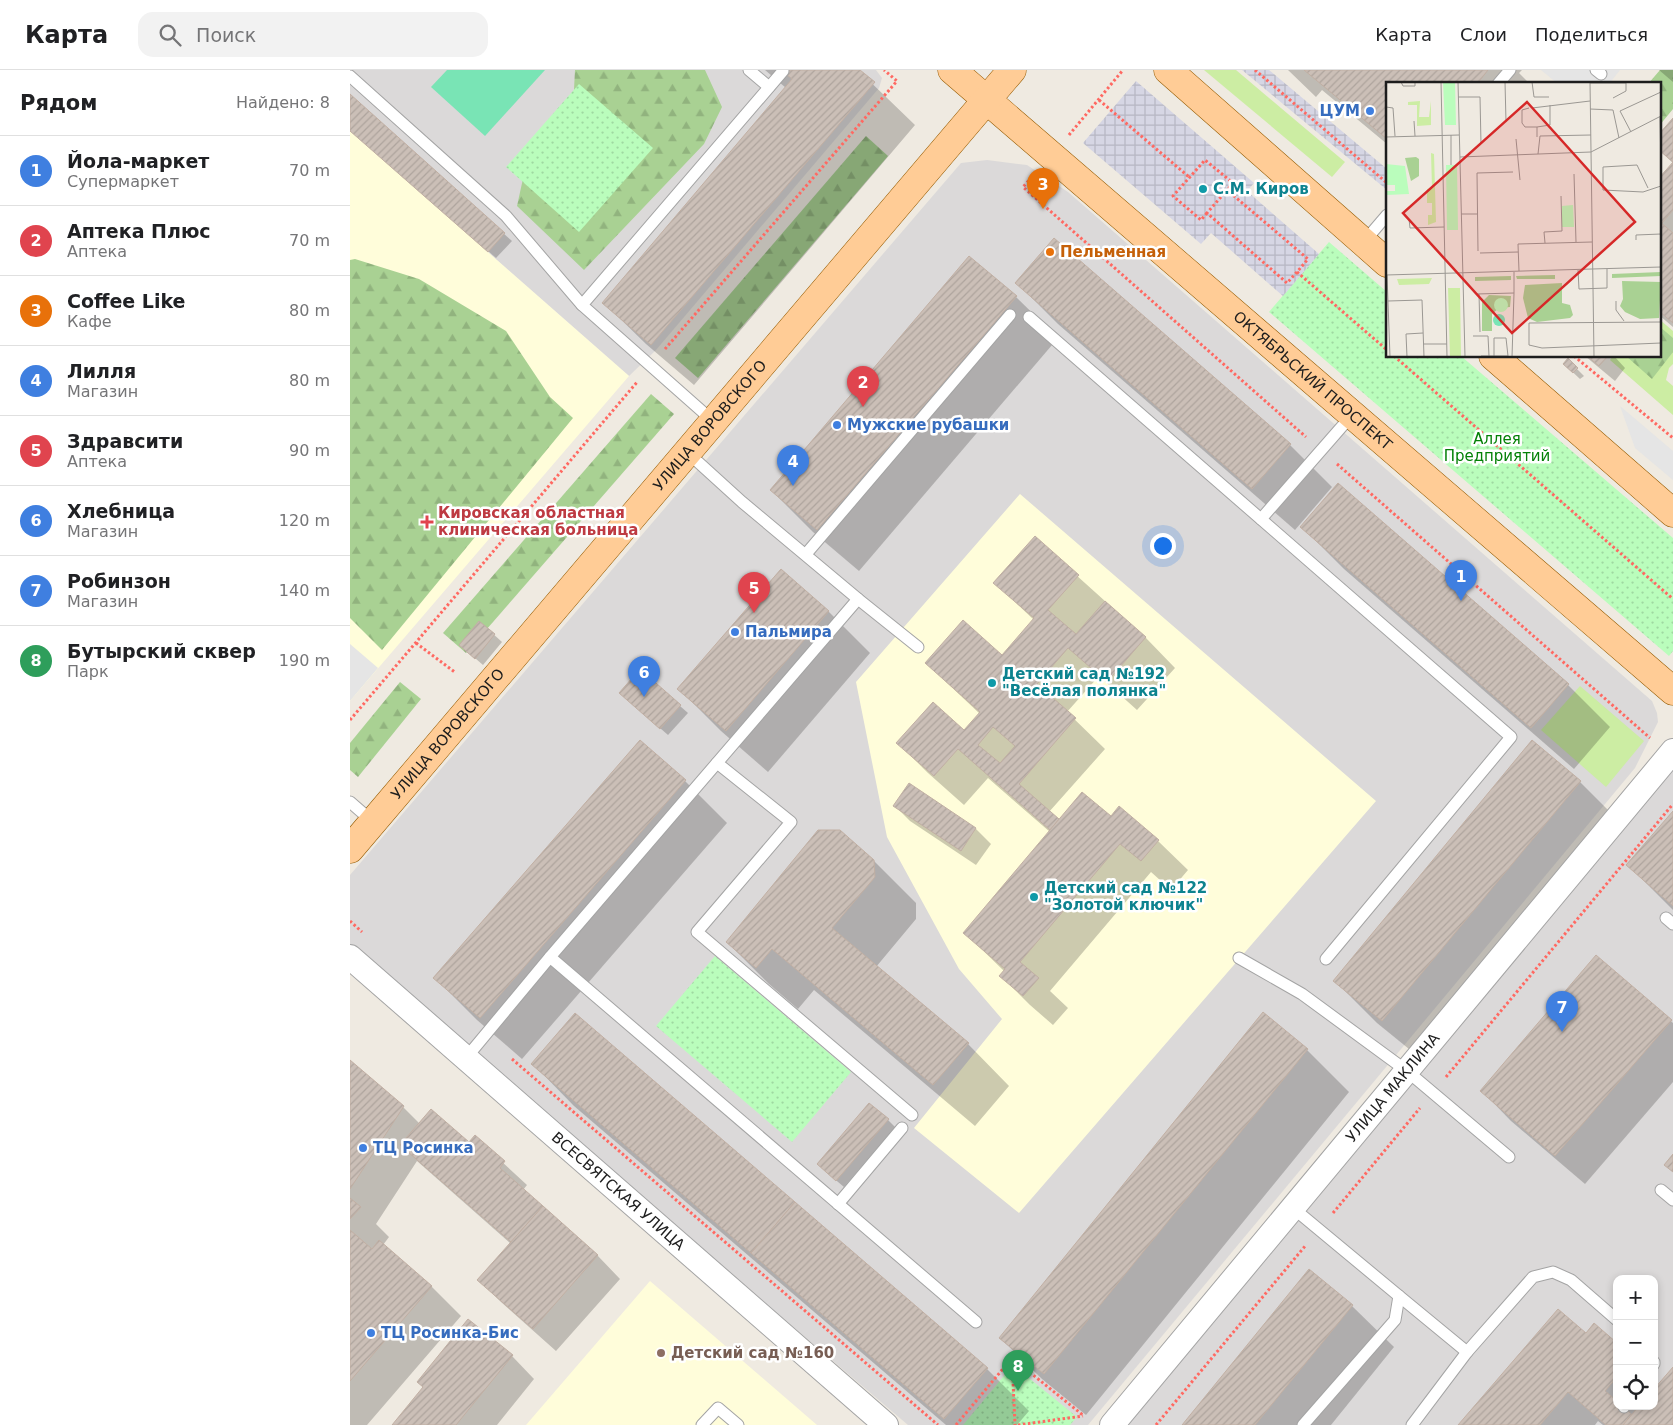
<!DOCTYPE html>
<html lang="ru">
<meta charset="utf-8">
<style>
:root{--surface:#fff;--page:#f2f2f2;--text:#202124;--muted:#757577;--line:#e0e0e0;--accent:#0f766e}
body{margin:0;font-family:"DejaVu Sans",sans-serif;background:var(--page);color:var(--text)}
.controls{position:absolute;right:15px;bottom:15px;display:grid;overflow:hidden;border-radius:10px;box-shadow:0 2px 8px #0003}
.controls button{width:45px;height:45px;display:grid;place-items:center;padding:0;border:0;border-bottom:1px solid var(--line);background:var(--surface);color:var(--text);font:25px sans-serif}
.you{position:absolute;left:812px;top:475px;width:18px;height:18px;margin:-12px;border:4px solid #fff;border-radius:50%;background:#1a73e8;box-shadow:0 0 0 8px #1a73e833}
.badge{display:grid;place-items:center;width:32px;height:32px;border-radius:50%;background:var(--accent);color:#fff;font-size:16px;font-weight:700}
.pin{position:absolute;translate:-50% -41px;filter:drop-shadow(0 1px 2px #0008)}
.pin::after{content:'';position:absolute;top:26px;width:18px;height:15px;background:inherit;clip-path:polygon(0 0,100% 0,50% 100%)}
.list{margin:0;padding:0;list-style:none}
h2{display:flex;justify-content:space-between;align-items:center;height:65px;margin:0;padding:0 20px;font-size:21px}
h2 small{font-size:16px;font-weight:400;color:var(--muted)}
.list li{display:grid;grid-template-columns:32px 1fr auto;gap:15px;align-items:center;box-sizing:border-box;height:70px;padding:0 20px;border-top:1px solid var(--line)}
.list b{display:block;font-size:19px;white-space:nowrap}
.list p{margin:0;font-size:16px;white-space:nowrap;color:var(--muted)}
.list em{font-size:16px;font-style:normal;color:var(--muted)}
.icon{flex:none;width:28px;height:28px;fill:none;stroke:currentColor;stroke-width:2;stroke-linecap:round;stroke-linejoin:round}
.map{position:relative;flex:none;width:1323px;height:1355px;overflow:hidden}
header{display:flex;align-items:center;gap:30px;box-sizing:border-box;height:70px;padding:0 25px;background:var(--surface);border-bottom:1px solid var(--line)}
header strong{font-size:24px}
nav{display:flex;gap:28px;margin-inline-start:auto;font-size:18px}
.search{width:350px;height:45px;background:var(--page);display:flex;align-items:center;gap:12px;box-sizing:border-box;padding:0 18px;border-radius:15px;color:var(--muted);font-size:19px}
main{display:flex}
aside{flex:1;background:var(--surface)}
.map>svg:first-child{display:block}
.residential{fill:#dbd9d9;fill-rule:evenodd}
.education{fill:#fffdda}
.grass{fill:#cceda3}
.forest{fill:url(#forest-firs)}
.park{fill:url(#park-dots)}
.pitch{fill:#79e4b5}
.parking{fill:#e5e5e5}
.plaza{fill:url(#plaza-grid)}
.shadow{fill:#0003}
.building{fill:url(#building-hatch);stroke:#c1afa3;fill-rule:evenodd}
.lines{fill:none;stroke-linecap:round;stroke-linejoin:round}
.service-casing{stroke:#a4a4a4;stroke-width:13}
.minor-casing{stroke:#a4a4a4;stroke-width:26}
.primary-casing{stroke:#955b00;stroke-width:29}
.path{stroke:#ff6962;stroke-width:3;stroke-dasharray:2.5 2.5;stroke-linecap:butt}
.service{stroke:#fff;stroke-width:11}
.minor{stroke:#fff;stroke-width:24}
.primary{stroke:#ffcc96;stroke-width:28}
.shop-dot{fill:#3f7fe0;stroke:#fff;stroke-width:2}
.culture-dot{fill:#0f9aa8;stroke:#fff;stroke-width:2}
.food-dot{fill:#e8710a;stroke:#fff;stroke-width:2}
.health-dot{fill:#e0444e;stroke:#fff;stroke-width:2}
.education-dot{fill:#8d6e63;stroke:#fff;stroke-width:2}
.labels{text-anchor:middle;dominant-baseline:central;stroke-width:5;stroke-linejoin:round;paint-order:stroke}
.shop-label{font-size:15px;font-weight:bold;fill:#366cbe;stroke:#fff;text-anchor:start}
.culture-label{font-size:15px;font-weight:bold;fill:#0d838f;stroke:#fff;text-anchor:start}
.food-label{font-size:15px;font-weight:bold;fill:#c56008;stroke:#fff;text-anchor:start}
.street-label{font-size:15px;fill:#1d1d1d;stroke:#fff}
.park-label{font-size:15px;fill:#048107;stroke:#fff}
.health-label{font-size:15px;font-weight:bold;fill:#be3a42;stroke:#fff;text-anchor:start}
.education-label{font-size:15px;font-weight:bold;fill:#785e54;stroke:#fff;text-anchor:start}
.inset-road{fill:none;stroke:#9b9893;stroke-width:1}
.view{fill:#d62828;fill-opacity:0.15;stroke:#d62828;stroke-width:2.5}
.inset-edge{fill:none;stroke:#1d1d1d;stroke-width:2.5}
</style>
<header>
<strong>Карта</strong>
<div class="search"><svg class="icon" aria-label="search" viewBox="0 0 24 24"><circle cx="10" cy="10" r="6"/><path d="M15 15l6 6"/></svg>Поиск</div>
<nav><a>Карта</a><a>Слои</a><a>Поделиться</a></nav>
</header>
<main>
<aside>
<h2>Рядом<small>Найдено: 8</small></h2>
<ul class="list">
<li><span class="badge" style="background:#3f7fe0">1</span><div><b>Йола-маркет</b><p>Супермаркет</p></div><em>70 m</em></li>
<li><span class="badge" style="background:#e0444e">2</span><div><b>Аптека Плюс</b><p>Аптека</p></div><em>70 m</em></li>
<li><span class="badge" style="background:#e8710a">3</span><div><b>Coffee Like</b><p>Кафе</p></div><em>80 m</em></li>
<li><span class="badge" style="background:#3f7fe0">4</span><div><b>Лилля</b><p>Магазин</p></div><em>80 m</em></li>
<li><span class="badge" style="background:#e0444e">5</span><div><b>Здравсити</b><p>Аптека</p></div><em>90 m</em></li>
<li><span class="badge" style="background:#3f7fe0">6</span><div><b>Хлебница</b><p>Магазин</p></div><em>120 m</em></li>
<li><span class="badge" style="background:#3f7fe0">7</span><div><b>Робинзон</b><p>Магазин</p></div><em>140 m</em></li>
<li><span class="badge" style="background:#2e9e5b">8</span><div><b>Бутырский сквер</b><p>Парк</p></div><em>190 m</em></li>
</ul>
</aside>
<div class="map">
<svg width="1323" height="1355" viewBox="0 0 1323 1355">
<defs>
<pattern id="forest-firs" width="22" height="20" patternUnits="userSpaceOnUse" patternTransform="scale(1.25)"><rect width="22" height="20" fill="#a9d193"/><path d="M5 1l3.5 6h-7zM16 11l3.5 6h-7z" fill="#91b37e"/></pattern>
<pattern id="park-dots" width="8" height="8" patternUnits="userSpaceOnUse" patternTransform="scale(1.25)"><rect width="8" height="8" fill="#bafdbc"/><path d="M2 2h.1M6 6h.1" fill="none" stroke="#9fd8a1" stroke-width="1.8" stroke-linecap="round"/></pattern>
<pattern id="plaza-grid" width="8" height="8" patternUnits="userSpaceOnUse" patternTransform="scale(1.25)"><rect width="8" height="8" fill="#d6d6e4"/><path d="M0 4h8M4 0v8" fill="none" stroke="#b7b7c3"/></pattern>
<pattern id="building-hatch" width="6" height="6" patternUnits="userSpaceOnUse" patternTransform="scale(1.25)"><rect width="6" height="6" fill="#cbbfb7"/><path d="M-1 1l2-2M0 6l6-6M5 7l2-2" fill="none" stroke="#aea49d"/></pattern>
</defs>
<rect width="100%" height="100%" fill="#efeae1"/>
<!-- residential -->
<g class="residential">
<polygon points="0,0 526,0 532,8 529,18 306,280 279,306 0,61"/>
<polygon points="637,90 677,95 718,122 1302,631 1307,643 1308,652 1285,698 738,1355 558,1355 0,879 0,805 611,93"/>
<path d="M1323,700V1355H769ZM1267,1209H1304V1336H1267Z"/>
</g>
<!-- education -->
<g class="education">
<polygon points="0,61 279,306 0,631"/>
<polygon points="670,424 1026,731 669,1143 564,1058 652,949 609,899 537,767 506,612"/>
<polygon points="300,1211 467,1355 176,1355"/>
</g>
<!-- grass -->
<g class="grass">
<polygon points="854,0 886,0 995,92 982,107"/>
<polygon points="1309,249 1323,261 1323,294 1319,298 1316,310 1323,316 1323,345 1260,290 1263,286 1309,286"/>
<polygon points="1230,616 1294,671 1256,717 1191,660"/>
</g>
<!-- forest -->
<g class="forest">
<polygon points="225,0 355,0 372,37 354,74 234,200 167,136 174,104 222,58"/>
<polygon points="1310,0 1323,0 1323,39 1309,56 1309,14 1298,14"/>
<polygon points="516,66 538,86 348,308 325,288"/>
<polygon points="5,189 69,209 156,261 200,327 223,348 32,580 0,548 0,190"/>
<polygon points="1309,256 1323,268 1323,282 1302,309 1276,286 1309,286"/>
<polygon points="301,324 324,344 116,583 93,563"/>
<polygon points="50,612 71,629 8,707 0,700 0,673"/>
</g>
<!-- park -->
<g class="park">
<polygon points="229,14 303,78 229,162 156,97"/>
<polygon points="979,172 1037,222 1037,286 1111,286 1323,468 1323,581 1319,586 919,242"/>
<polygon points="365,886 501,1002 442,1072 306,956"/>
<polygon points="663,1295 727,1347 720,1355 613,1355"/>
</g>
<!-- pitch -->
<polygon class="pitch" points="97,0 195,0 135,66 81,17"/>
<!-- parking -->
<g class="parking">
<polygon points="1191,0 1270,0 1259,14 1208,14"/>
<polygon points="1270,336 1323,381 1323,410 1285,378"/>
<polygon points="0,574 28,598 0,631"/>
</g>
<!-- plaza -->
<g class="plaza">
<polygon points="892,0 919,0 1037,99 1037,120"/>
<polygon points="786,11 904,113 897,121 969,184 933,226 861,163 851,174 733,73"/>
</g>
<!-- shadow -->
<g class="shadow">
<polygon points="415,0 508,0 565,55 344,315 296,274 254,233 436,18"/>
<polygon points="938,0 1172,0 1169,3 1180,14 1037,14 1037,74 972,20 966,27"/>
<polygon points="1309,0 1323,0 1323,12"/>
<polygon points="0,25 162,171 146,188 0,60"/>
<polygon points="1323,50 1323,257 1309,245 1309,110 1323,93 1309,80"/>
<polygon points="704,170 940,375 982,417 945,460 708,254 667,213"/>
<polygon points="666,227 708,268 509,501 463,462 421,420"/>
<polygon points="1235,286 1264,286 1275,298 1265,311"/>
<polygon points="1218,290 1234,306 1230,309 1214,294"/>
<polygon points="988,415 1218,615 1260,657 1224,699 994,499 952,457"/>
<polygon points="685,468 796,568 825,598 787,640 749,606 717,642 755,679 699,742 710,751 761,748 808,771 838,800 821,820 801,802 700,921 718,938 703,955 680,935 651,906 654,901 615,863 700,762 638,708 614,735 578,703 548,673 614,662 630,644 576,593 652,586 684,550 645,513"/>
<polygon points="432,501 479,542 520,583 418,702 371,661 329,619"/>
<polygon points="130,552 152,572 133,595 118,582"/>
<polygon points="290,601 338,643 318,665 278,630"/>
<polygon points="290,672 335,711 377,753 172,989 127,950 85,908"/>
<polygon points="1182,672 1230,712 1272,754 1075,992 1027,953 985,911"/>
<polygon points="545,736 626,759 641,774 626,795 560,751"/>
<polygon points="1323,743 1323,840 1278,795"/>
<polygon points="523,790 566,833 566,849 526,897 618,974 659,1016 625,1056 464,920 448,939 419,914 377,872"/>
<polygon points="1247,887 1323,953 1323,1012 1235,1114 1161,1051 1132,1021"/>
<polygon points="913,944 957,980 999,1022 736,1345 692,1309 650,1268"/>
<polygon points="225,945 637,1299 679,1341 667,1355 596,1355 224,1036 183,994"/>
<polygon points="0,992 53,1037 70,1054 119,1073 125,1067 177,1115 173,1120 248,1186 270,1209 206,1281 151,1232 129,1210 161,1174 67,1091 26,1154 39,1167 33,1175 81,1216 111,1246 17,1355 0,1355"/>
<polygon points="538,1050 545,1057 494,1117 475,1101"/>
<polygon points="1002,1236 1044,1277 981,1355 833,1355"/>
<polygon points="1236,1264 1267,1275 1267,1336 1304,1336 1304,1310 1309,1315 1323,1299 1323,1355 1253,1355 1248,1351 1245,1355 1109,1355"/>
<polygon points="162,1286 184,1309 147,1355 44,1355 74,1318"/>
</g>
<!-- building -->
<g class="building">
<polygon points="431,0 510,0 525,12 301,275 252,233 442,9"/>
<polygon points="954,0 1138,0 1127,14 1037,14 1037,69"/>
<polygon points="0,24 155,163 138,182 0,61"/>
<polygon points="1323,48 1323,140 1312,153 1309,151 1309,108 1323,92 1309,80 1309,64"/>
<polygon points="1309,151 1323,163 1323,253 1309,241"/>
<polygon points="704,168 941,374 902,419 665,213"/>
<polygon points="619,186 667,226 467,460 420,420"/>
<polygon points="1237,286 1258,286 1249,296"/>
<polygon points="1218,288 1228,298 1223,303 1213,294"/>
<polygon points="988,413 1219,614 1181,658 950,457"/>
<path d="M685,466L729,505L698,540L726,564L755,531L796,567L757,612L718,578L687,614L726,648L669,714L709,749L700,760L608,679L584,706L546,673L583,632L614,660L630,642L575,593L613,550L652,585L684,548L643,513ZM643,657L665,676L650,693L628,675Z"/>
<polygon points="431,499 479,541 376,661 327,619"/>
<polygon points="129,551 145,564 125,589 109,575"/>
<polygon points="290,599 331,635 310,659 269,623"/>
<polygon points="290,670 336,710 130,948 83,908"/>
<polygon points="1182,670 1231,711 1032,951 983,911"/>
<polygon points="559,713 626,758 611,781 543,736"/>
<polygon points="732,722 761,746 769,736 809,770 791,791 770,774 670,892 689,908 673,926 649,906 655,899 613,863"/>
<polygon points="1323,741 1323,836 1276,795"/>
<polygon points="468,760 490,760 524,790 525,807 482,858 619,973 583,1015 422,879 406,898 376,872"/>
<polygon points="1246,885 1322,950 1205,1086 1130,1021"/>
<polygon points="913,942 958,979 694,1304 649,1268"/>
<polygon points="225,943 445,1132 401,1183 181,994"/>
<polygon points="0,990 54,1036 0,1119"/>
<polygon points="519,1033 539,1049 486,1111 467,1094"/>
<polygon points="81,1039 119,1072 125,1065 155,1091 150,1098 193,1136 161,1172 50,1075"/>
<polygon points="1323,1084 1323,1102 1314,1095"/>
<polygon points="0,1128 11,1137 0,1149"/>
<polygon points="445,1132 638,1298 594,1349 401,1183"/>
<polygon points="193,1136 248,1185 183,1259 127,1210"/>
<polygon points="0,1160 22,1179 29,1170 82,1216 0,1311"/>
<polygon points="959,1199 1003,1235 905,1355 832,1355"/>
<polygon points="1208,1239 1236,1263 1244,1253 1267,1273 1267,1307 1255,1321 1267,1331 1267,1336 1273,1336 1282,1345 1273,1355 1256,1355 1218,1322 1190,1355 1108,1355"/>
<polygon points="118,1249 163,1285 106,1355 42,1355 73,1317 67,1312"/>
<polygon points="1323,1297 1323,1355 1273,1355 1289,1336 1304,1336 1304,1319"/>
</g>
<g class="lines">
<defs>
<g id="service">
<polyline points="399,0 419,17"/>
<polyline points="1246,0 1251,4"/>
<polyline points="0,6 156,146 232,235"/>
<polyline points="1148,14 1160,0"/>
<polyline points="1013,173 1037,145"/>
<polyline points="679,247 1161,667 976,889"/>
<polyline points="363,351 232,235 433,1"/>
<polyline points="911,449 1002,345"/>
<polyline points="456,484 660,245"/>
<polyline points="508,529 568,577"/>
<polyline points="367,693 441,752 347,862 562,1045"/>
<polyline points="0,732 23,752"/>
<polyline points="1316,848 1323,854"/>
<polyline points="200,887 626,1252"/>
<polyline points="889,888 952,924 1057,1001 1159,1087"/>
<polyline points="116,988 200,887 508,529 392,432 337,382"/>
<polyline points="1311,1120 1323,1130"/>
<polyline points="488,1134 552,1058"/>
<polyline points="943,1138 1049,1226 1045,1250 953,1355"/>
<polyline points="1049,1226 1117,1282 1183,1207 1203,1202 1221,1210 1267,1250"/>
<polyline points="1304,1292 1304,1294"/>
<polyline points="1274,1337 1274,1336"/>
<polyline points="352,1355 368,1338 388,1355"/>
<polyline points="1062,1355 1117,1282"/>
</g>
<g id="minor">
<path id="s1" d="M0,887L536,1355"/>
<path id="s2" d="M762,1355L1323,681"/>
</g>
<g id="primary">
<path id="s3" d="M602,0L1323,621"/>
<polyline points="818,0 1037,193"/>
<polyline points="1143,286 1323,443"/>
<path id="s4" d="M0,779L662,0"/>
</g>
</defs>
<!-- service casing -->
<use href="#service" class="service-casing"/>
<!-- minor casing -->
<use href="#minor" class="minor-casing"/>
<!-- primary casing -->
<use href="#primary" class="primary-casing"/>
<!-- path -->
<g class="path">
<polyline points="905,0 1037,113"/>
<polyline points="749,30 839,107"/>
<polyline points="719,65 773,0"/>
<polyline points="682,107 673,117 956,367"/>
<polyline points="857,143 851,150 823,126 855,90 883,113 877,120"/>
<polyline points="947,202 937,213 857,143 877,120 958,189 947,202 1037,280"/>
<polyline points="315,279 547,11 534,0"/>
<polyline points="1044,286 1323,529"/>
<polyline points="1224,286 1323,368"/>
<polyline points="987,394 1300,668"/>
<polyline points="66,573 106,603"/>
<polyline points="0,650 288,311"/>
<polyline points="0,851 12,862"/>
<polyline points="162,989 588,1355"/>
<polyline points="1096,1007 1323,734"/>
<polyline points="983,1143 1070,1038"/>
<polyline points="662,1289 665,1355"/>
<polyline points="606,1355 662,1288 734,1346"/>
<polyline points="668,1355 733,1346"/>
<polyline points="806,1355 956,1175"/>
</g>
<!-- service -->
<use href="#service" class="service"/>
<!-- minor -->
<use href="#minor" class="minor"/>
<!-- primary -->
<use href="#primary" class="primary"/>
</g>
<!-- markers -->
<g class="shop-dot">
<circle cx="1020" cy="41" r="5"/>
<circle cx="487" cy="355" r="5"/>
<circle cx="385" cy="562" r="5"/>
<circle cx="13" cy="1078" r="5"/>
<circle cx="21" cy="1263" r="5"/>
</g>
<g class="culture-dot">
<circle cx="853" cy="119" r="5"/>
<circle cx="642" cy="613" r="5"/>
<circle cx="684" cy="827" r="5"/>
</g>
<circle class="food-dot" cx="700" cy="182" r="5"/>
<path class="health-dot" d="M74.5 444.5h5v5h5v5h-5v5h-5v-5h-5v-5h5z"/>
<circle class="education-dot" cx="311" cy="1283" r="5"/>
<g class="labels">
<!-- shop labels -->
<g class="shop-label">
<text x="1010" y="41" text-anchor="end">ЦУМ</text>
<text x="497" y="355">Мужские рубашки</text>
<text x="395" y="562">Пальмира</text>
<text x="23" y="1078">ТЦ Росинка</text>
<text x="31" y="1263">ТЦ Росинка-Бис</text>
</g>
<!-- culture labels -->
<g class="culture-label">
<text x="863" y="119">С.М. Киров</text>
<text x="652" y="604">Детский сад №192<tspan x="652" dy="17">"Весёлая полянка"</tspan></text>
<text x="694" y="818">Детский сад №122<tspan x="694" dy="17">"Золотой ключик"</tspan></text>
</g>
<!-- food labels -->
<g class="food-label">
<text x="710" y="182">Пельменная</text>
</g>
<!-- street labels -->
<g class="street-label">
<text stroke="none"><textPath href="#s3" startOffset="476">ОКТЯБРЬСКИЙ ПРОСПЕКТ</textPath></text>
<text stroke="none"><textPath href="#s4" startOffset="556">УЛИЦА ВОРОВСКОГО</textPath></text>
<text stroke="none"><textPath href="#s4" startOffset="151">УЛИЦА ВОРОВСКОГО</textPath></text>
<text stroke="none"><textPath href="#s2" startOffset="439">УЛИЦА МАКЛИНА</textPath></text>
<text stroke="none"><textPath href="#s1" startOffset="356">ВСЕСВЯТСКАЯ УЛИЦА</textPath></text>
</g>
<!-- park labels -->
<g class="park-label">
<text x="1147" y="369">Аллея<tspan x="1147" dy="17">Предприятий</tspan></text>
</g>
<!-- health labels -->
<g class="health-label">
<text x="88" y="443">Кировская областная<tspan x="88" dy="17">клиническая больница</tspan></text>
</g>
<!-- education labels -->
<g class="education-label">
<text x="321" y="1283">Детский сад №160</text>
</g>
</g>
<!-- overview -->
<g transform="translate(1036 12)">
<rect width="275" height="275" fill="#efeae1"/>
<path d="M34,19L33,35H43L45,19V43L31,44V23H22V20ZM45,71L48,72L50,140L42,143V133H46V121H41V107L46,106ZM46,196L43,202L13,203L11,197ZM62,206H74L75,275H64Z" fill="#cceda3"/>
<path d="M30,75L33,77V94L25,99L19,76ZM275,190V194L226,196V192ZM169,193V197H131L130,194ZM125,194V198L89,199V195ZM236,199L275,200L273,236L254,237L239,230L234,224L237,217ZM176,201V221L184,223L187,233L184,236L151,240L142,236L137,216L139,203ZM103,213L125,214L124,225L113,226L106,232V249H96V220Z" fill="#a9d193"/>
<path d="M57,0H69L70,43H59ZM0,82L19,84L23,112L0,113V109H9V103H0ZM60,83H71L72,148H61ZM187,123L188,145H176V124ZM108 223a7 7 0 1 1 14 0a7 7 0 1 1-14 0Z" fill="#bafdbc"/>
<path d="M107 238a6 6 0 1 1 12 0a6 6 0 1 1-12 0Z" fill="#79e4b5"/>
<path class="inset-road" d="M15,0L17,4H29V0M55,0L61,275M72,0L79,275M119,0L120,40M146,0L148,15H163M204,0L208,275M204,1H240V9L227,16M72,15H94L95,62M0,25L7,26L9,54M143,26L136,28V41L139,45H151V55M146,26L204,19M204,27L227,28L233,56M274,35L275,86M28,39L29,54M151,45L164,43V23M245,50L234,29L275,10M65,53V83M0,55L73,53M130,57L134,98M152,72L154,54L205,53M74,75L205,70L275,34M188,92L190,160M262,106L251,83L217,85V108L257,110L275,104M75,132H92M23,137L24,146L58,145M250,158V153L275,152M159,161L158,150L176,149L175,114M92,169L91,91L127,90M94,171L132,170M192,188L193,207L221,206V187M133,189L132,162L206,160M0,193L275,185M1,193L4,275M90,212L128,211V190M93,212L94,250M2,219L36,218L38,275M230,219V228L238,239M275,240L143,241V263L156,266L275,261M87,254H102L103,274H95M37,262H61M103,274H122L120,256H108V274M21,275L20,252L37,251M78,275H95M126,275L128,211"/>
<path class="view" d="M141,20L249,140L126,251L17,131Z"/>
<rect width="275" height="275" class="inset-edge"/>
</g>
</svg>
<div class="controls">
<button>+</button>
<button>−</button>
<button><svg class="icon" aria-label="locate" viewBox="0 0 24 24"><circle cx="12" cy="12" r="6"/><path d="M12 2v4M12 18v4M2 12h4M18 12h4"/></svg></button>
</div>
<div class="you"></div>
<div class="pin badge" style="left:1111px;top:531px;background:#3f7fe0">1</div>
<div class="pin badge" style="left:513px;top:337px;background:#e0444e">2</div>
<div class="pin badge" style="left:693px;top:139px;background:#e8710a">3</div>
<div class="pin badge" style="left:443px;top:416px;background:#3f7fe0">4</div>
<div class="pin badge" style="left:404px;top:543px;background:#e0444e">5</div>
<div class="pin badge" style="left:294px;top:627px;background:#3f7fe0">6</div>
<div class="pin badge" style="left:1212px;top:962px;background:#3f7fe0">7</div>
<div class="pin badge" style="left:668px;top:1321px;background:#2e9e5b">8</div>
</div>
</main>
